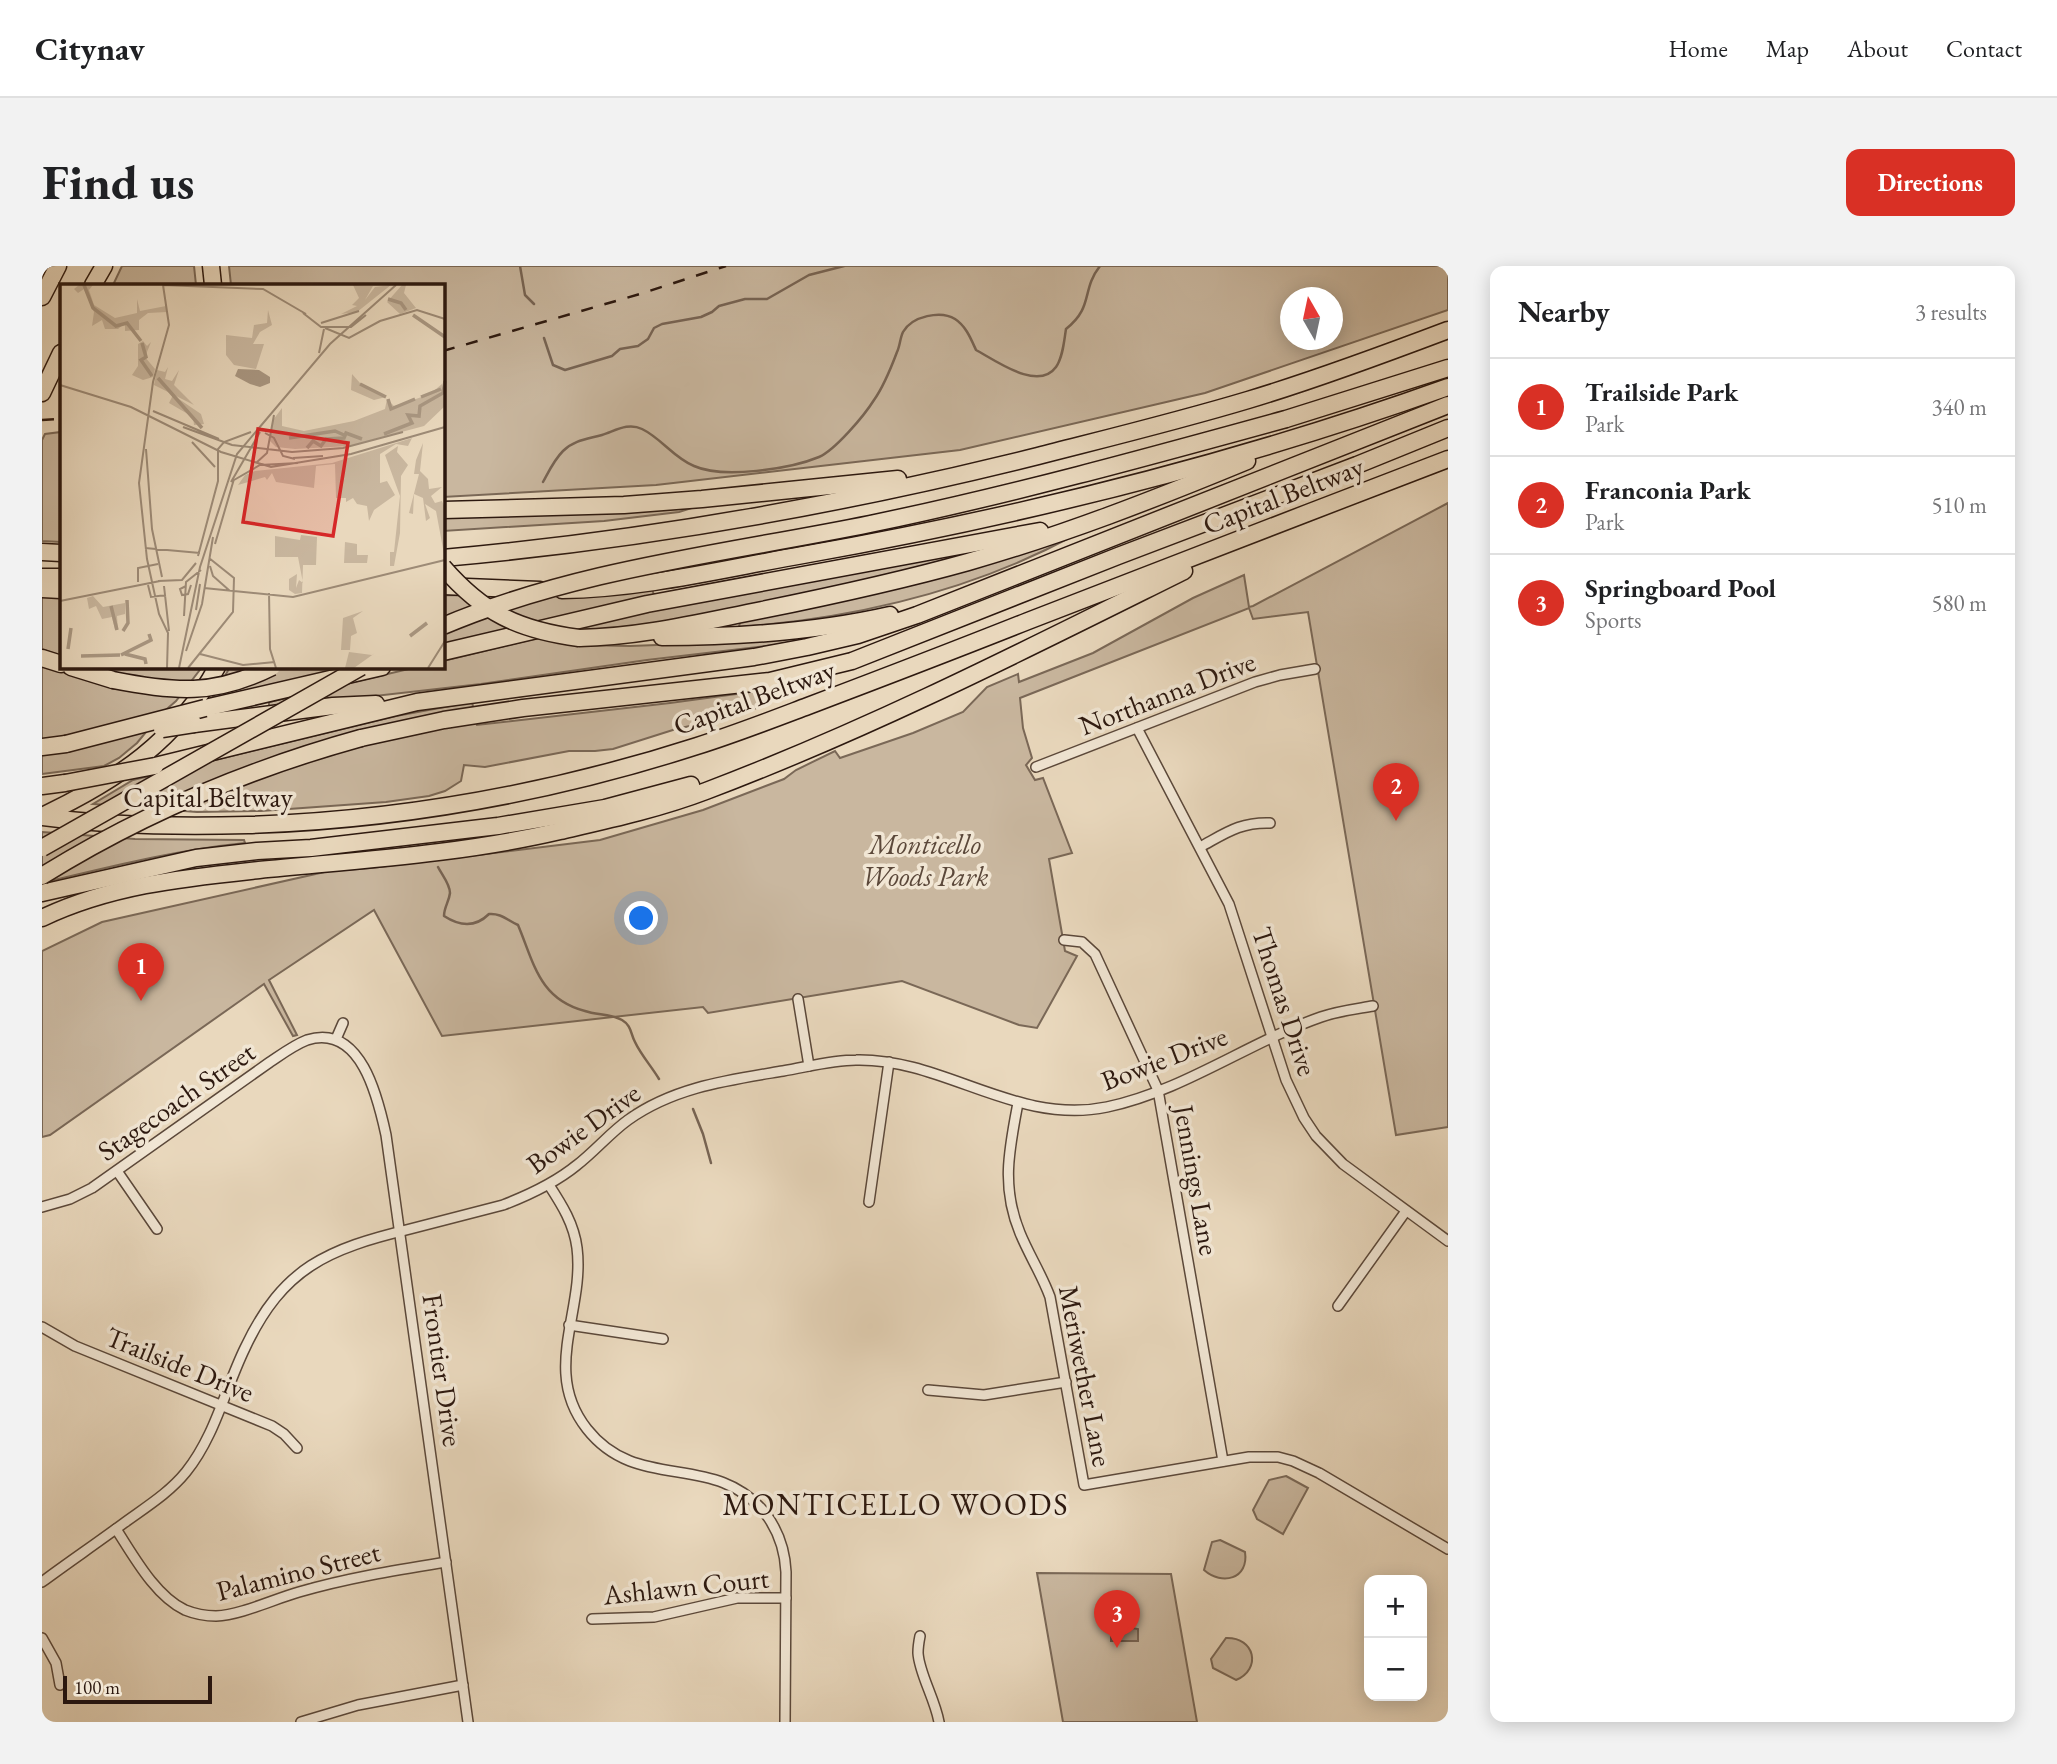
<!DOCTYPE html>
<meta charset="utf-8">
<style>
:root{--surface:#fff;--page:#f2f2f2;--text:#202124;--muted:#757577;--line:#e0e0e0;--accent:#d93025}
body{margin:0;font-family:"EB Garamond",serif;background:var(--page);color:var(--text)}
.controls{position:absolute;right:21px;bottom:21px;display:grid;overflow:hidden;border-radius:14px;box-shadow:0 4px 18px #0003}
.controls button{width:63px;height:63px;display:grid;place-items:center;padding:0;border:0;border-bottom:2px solid var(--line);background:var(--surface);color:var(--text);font:35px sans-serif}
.compass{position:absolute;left:1238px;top:21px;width:63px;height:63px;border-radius:50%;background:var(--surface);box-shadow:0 4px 18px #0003;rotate:351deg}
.scale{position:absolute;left:21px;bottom:18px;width:149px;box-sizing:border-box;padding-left:7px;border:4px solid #2c180f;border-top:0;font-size:19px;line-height:24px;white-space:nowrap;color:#2c180f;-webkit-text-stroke:5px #f1e6d4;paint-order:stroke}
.you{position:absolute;left:600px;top:653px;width:24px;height:24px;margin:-18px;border:5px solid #fff;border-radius:50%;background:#1a73e8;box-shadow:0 0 0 10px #1a73e833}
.badge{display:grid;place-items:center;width:46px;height:46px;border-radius:50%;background:var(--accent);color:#fff;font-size:23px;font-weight:700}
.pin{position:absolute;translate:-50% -58px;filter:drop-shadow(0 2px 4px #0008)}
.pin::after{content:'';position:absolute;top:37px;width:24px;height:21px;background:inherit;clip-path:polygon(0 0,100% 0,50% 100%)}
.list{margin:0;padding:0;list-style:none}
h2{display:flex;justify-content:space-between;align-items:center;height:91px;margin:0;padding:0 28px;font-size:30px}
h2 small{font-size:23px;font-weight:400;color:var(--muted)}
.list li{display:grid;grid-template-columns:46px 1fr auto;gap:21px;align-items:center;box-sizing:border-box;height:98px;padding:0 28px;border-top:2px solid var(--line)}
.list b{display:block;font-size:26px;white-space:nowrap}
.list p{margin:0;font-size:23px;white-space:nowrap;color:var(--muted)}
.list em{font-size:23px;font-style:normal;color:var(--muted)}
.map{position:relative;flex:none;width:1406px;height:1456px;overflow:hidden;border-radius:14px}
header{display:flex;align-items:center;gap:42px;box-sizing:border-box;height:98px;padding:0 35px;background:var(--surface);border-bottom:2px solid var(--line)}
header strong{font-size:33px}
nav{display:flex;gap:38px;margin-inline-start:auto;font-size:24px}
.intro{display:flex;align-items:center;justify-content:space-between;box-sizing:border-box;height:168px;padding:0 42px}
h1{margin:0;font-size:49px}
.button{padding:18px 32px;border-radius:14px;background:var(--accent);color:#fff;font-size:24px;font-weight:700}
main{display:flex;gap:42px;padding:0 42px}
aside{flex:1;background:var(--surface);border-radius:14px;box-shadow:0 4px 18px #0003}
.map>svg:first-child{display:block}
.green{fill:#c9b79f;stroke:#7a6857;stroke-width:2;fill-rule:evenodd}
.water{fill:#a99782;stroke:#776454;stroke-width:2}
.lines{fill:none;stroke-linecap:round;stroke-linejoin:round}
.stream{stroke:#776454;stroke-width:2.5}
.street-casing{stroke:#5b483a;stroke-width:12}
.highway-casing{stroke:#2c180f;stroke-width:19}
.street{stroke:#f1e6d4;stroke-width:9}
.highway{stroke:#e9d8bd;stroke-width:16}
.rail{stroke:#2c180f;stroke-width:2.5;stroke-dasharray:12 12;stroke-linecap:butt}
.highway-bridge-casing{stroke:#2c180f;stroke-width:19;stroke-linecap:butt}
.highway-bridge{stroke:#e9d8bd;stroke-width:16}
.labels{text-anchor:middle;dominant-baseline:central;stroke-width:7;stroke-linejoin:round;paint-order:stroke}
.street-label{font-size:28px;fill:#2c180f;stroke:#f1e6d4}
.park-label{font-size:28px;font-style:italic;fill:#5b483a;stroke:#f1e6d4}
.neighbourhood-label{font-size:30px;letter-spacing:2px;fill:#2c180f;stroke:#f1e6d4}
.inset-river{fill:none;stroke:#a99782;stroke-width:3.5}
.inset-road{fill:none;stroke:#9d8b77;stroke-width:2}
.view{fill:#d62828;fill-opacity:0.15;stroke:#d62828;stroke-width:3.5}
.inset-edge{fill:none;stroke:#2c180f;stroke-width:3.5}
</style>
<header>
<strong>Citynav</strong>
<nav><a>Home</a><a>Map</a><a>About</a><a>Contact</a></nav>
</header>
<div class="intro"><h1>Find us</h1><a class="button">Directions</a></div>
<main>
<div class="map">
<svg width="1406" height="1456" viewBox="0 0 1406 1456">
<rect width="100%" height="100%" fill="#e9d8bd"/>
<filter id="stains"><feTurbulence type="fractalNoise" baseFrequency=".00286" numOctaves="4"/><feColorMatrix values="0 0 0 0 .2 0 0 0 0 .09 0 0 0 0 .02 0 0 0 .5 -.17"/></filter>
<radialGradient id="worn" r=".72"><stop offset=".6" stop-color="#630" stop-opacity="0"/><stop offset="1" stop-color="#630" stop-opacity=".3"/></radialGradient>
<!-- green -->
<g class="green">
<polygon points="80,0 152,0 154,19 71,19"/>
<path d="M187,0H1406V44L1163,127L918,184L614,219L401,231V19H189ZM1248,32H1290V74H1248Z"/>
<polygon points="19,166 19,276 0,275 0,174 3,168"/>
<polygon points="1406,237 1406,861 1354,869 1266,346 1211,353 1207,342 978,432 981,462 990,492 984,499 993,514 1001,512 1030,587 1007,593 1023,685 1035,690 995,762 977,759 860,715 666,747 661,741 400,770 332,644 227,714 255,769 251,770 222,718 8,869 0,871 0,685 60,656 287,605 329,602 558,574 661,544 742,513 754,504 793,485 798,492 871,467 921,446 945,421 976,408 977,416 1051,387 1151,332 1202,309 1207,341 1211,340"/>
<polygon points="656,240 637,246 562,255 401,265 401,250"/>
<path d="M1031,270C927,326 814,352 697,361L698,356Z"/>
<path d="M913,288C901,303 629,357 592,362C571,365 549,364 528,363L658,334Z"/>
<polygon points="610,323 612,329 401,379 401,329 522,330"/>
<polygon points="0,330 19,330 19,390 0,383"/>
<polygon points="771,369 771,372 732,379 605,394 439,418 227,442 227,436 375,401 401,401 401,395 496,372 536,379 588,380 724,375"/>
<polygon points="0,400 69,420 73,406 55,401 160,401 134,435 118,449 95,477 77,492 62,500 0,508"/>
<polygon points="188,401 307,401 169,434"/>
<polygon points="731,423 732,432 720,440 685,452 634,463 571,483 553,485 527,485 443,501 422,499 419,515 403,525 387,530 344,536 219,545 155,546 51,538 91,514 354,450 430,436 435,459 628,437"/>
<path d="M0,566L93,573L202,574L203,577C134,584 67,601 0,617Z"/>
<polygon points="1244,1210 1266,1222 1241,1268 1215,1253 1211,1244 1227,1214"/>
<path d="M1178,1274L1203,1286C1207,1313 1180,1320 1162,1304L1170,1276Z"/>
<polygon points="995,1307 1129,1308 1155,1456 1021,1456"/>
<path d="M1184,1372C1213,1371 1220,1403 1194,1414L1171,1402L1169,1393Z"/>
</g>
<!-- water -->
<polygon class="water" points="1057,1337 1089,1338 1089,1362 1096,1363 1096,1375 1069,1375 1069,1353 1057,1352"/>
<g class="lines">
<!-- stream -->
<g class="stream">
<polyline points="478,0 483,29 492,38"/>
<polyline points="502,72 511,99 523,104 570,90 578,83 596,80 606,73 612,62 620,58 659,51 670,46 677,40 703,33 725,33 767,9 802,0"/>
<path d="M501,216C507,205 512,194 521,185C532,174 546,173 560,169C573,165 586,156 600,163C619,172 632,192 652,200C681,213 748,203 777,191C793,184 822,150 832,134C842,120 849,102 855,86C858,80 858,72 861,66C870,50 899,44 913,53C924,60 929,73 934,84C953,94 996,126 1014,101C1021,91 1022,75 1024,63C1052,41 1039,24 1058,0"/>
<path d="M396,601C400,609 408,618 408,627C407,636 402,641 402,650C419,661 434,661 447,648C459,647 465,654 476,659C492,697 497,733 543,745C554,749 570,748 580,754C590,760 588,767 593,776C599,789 610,801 617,813"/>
<polyline points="651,843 661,868 669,897"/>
</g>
<defs>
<g id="street">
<polyline points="1095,462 1187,638 1244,814 1262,852 1274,870 1301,898 1406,975"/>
<polyline points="994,501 1213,416 1238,409 1273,403"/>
<path d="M1158,581C1184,567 1198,556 1228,557"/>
<polyline points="1022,674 1040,676 1053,688 1116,824 1181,1195"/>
<polyline points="756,733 767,800"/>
<polyline points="294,773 301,757"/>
<path d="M976,837C967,884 959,921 978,967C987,989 1000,1009 1008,1031L1042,1219L1207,1191H1236L1251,1195L1277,1207L1406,1283"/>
<polyline points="75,905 115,963"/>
<path d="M507,919C520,939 532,958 535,982C543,1045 499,1105 545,1163C596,1228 672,1184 723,1247C736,1264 743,1285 744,1306L743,1456"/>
<polyline points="827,936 847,796"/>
<path d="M0,941L28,933L50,922L228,796C240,788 252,779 265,774C319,757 336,832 344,869L426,1456"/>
<polyline points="1296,1040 1364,945"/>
<polyline points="527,1059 621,1073"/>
<polyline points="0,1061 33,1080 230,1160 242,1168 255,1182"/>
<polyline points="886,1124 942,1129 1024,1116"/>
<path d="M74,1263C91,1289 113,1330 143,1344C153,1348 164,1350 174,1350C199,1349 232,1333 257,1326C305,1312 355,1304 404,1296"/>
<path d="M0,1316C27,1296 55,1277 82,1257C104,1241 127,1227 144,1206C173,1170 183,1123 203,1082C241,1001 286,983 368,963C399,955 430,947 461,939C487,929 513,917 535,899C553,885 568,867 586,854C632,821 687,814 741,805C765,801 790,794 814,794C902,792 974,860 1065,841C1141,825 1207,776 1279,751C1296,745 1314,743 1331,740"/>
<polyline points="550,1353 612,1351 695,1332 744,1332"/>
<path d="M878,1370C877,1375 876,1381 876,1387C877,1407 893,1433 897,1456"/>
<polyline points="0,1372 14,1397 18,1419"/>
<polyline points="259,1456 316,1439 421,1419"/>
</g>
<g id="highway">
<polyline points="169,0 171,19"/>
<polyline points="51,19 62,0"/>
<polyline points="0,31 16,0"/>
<polyline points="0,127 19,87"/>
<polyline points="1244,153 1406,102"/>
<polyline points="401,244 582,239 660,233 856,213"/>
<polyline points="0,286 19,287"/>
<path d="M401,292C602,274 800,239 996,190C1066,172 1136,155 1206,134C1273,114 1340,89 1406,64"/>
<polyline points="0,311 19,311"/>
<polyline points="401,320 498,324"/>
<polyline points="0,323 19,324"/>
<path d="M520,324C601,323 681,303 761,289C980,250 1197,196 1406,121"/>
<path d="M620,371C696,371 773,366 848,349"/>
<path d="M537,372C599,371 659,356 720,344C789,330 858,315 926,296C1021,269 1113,233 1205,195"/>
<polyline points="401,386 605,338 998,265"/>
<polyline points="0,392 19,398"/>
<polyline points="29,401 71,414"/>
<polyline points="163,442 340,401"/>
<polyline points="152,458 291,440 334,438"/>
<polyline points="319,472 402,454 481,442 728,415 810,395 1076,290 1315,199 1406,162"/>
<polyline points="0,481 24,478"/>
<polyline points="113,500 375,436 712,391 765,381 816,369 875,349 1406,139"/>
<polyline points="0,520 23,517"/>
<path d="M0,550C74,515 135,475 175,401"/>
<path d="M0,551C69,560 137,561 206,559C359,554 509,527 655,480C693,468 729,454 766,440C840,412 913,384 986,355C1126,300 1266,247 1406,193"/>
<polyline points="0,627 154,592 215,585 269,582 456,560 563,542 649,519"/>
<path d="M0,652C69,619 142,612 217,604C317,594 420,588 518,565C566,554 617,543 664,525C828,463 985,383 1142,305"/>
</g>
</defs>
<!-- street casing -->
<use href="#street" class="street-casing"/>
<!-- highway casing -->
<use href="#highway" class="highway-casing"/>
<!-- street -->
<use href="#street" class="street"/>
<!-- highway -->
<use href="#highway" class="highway"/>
<!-- rail -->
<g class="rail">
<polyline points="401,85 598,28 684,0"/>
<polyline points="0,154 19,153"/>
</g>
<defs>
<g id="highway-bridge">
<path d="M401,301C441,347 476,364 537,372"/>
<path d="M401,360C535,303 686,287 828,258C968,229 1106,191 1244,153"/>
<path d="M71,414C132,426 172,430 230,401"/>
<polyline points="120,463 152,458"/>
<polyline points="24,478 163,442"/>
<polyline points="23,517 113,500"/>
<polyline points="0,582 319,401"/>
<path d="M0,610C98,549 207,503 319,472"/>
</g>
</defs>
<!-- highway-bridge casing -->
<use href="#highway-bridge" class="highway-bridge-casing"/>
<!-- highway-bridge -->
<use href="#highway-bridge" class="highway-bridge"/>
</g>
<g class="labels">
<!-- street labels -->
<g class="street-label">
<text transform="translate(1241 229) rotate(-21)">Capital Beltway</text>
<text transform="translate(1125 427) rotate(-21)">Northanna Drive</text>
<text transform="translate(712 431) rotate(-20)">Capital Beltway</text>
<text x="166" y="531">Capital Beltway</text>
<text transform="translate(1243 735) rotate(72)">Thomas Drive</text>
<text transform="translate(1122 792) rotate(-21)">Bowie Drive</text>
<text transform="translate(134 835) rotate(-35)">Stagecoach Street</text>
<text transform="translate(541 862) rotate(-36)">Bowie Drive</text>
<text transform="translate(1155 914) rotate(80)">Jennings Lane</text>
<text transform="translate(138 1098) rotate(22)">Trailside Drive</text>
<text transform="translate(401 1104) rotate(82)">Frontier Drive</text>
<text transform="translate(1044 1110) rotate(79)">Meriwether Lane</text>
<text transform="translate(256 1305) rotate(-14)">Palamino Street</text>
<text transform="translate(644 1320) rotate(-6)">Ashlawn Court</text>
</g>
<!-- park labels -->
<g class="park-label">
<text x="883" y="578">Monticello<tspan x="883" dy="32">Woods Park</tspan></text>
</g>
<!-- neighbourhood labels -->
<g class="neighbourhood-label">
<text x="854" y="1238">MONTICELLO WOODS</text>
</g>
</g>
<!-- overview -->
<g transform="translate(18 18)">
<rect width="385" height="385" fill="#e9d8bd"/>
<path d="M19,1H33L29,6L34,21L55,34L77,29V15L80,27L106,22L107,28L88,29L79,36V46L65,47V39L58,45H45L42,36L32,42L34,28L24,5L18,9L14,5ZM293,1L313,2L305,16L315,3L331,1L297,28L281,30L297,22L292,21L299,14ZM342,1H346L344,9L356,24L340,30L327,18ZM208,26L212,41L200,48L193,60H204L196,85L174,81L166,71V51L192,54L194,41L207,39ZM83,57L87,62L91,58L85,73L95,85L93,93L83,96L72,91L78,82V60ZM108,83L105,95L112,97L119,86L114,101L134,121L94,101L97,86L105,88ZM292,90L300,99L326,113L314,116L291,106ZM382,100L385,122L364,142L289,162L235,165L216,163L210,157L213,136L222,124V142L244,147L294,137L325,125L327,115L334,122L339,121L370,110ZM113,111L141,130L144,140L134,141L133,133L109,119ZM352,154L348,162L336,160L320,170V199L327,197L335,211L314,226L309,237L307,222L297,220L293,214L286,218V214H276L275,180L256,182L254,204L216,198L212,189L207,196L205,193L178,201L185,191L195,187L272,179ZM363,159L360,187L368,195L369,205L382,203L371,212L375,219L382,217L385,224L384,270L376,227L365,220L370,234L366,237L363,214L354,210L353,230L349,229L359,190H354L356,176ZM338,162L337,168L348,181L341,192L340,249L334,282H330V268H334L340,212L325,171ZM241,251L257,253L256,281H243L242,309L235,310L229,306V295L237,290L236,304L239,296L243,299L238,273H215V252L240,256ZM285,258L297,260V271H308L307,279H284ZM33,312L43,323L65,319V330L57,332L58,346H55L52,333L42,335L36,322L29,325L27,314ZM303,327L293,334L297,349L291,352L290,366H281L283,334ZM289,368L312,371L315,369L294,384H285Z" fill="#c9b79f"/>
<path d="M178,85L199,86L210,93V99L200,103L190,100L175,92Z" fill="#a99782"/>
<path class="inset-river" d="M24,1L33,24L56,42L67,39L81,57M328,15L341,19L346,26M353,31L385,53M82,59L86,73L81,76L92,92M98,94L142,144M300,100L326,113M361,113L381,105M328,115L331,125L355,115M324,150L352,139L348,131L359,132L360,122L383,109L385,97M229,154L275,147L284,151M247,164L253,157L261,162L266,155L284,154L286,149L302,155M51,322L57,346M63,347L68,339L67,316M350,352L367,339M8,365L11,344M65,370L85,375L86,380M61,371L91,356L89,350M21,372L60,371"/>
<path class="inset-road" d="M103,1L109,41L93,98L79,199L87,275L99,330L108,349L107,384M103,1L203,5L246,30M243,29L261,43H291L306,31M261,39L299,27M265,44L289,54L320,37L357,26L385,35M259,69L264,45M0,101L71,123L161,168L211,183L291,170L385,143M93,127L159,155M123,143L172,161L232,168L283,164L343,148M205,149L214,154L223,172L235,175M132,158L155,183M86,165L92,245L102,293M233,174L263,172M196,179L207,169L214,131M174,196L200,181L238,179M171,198L200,148M155,260L174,195M85,264L140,269M138,272L158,197V165L164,158L191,148M150,282L153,292L170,307M98,297L122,296L136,279M78,298V284L98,280M88,301L91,313L106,311M104,302L109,347M126,302L120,305L122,311L128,310L131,301M144,304L233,313L385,276M209,309L210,365L216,384M0,317L100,297M136,326L140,300M124,332L126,298L141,286M126,367L142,320L153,253M140,370L183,381L215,378M119,384L140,283L177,170L270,60L336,1M128,384L173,328L174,294L149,274M368,384L385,357"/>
<path class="view" d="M198,145L288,159L273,252L183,238Z"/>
<rect width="385" height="385" class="inset-edge"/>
</g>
<rect width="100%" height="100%" filter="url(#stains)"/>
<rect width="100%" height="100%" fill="url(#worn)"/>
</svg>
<div class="controls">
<button>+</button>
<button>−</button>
</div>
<svg class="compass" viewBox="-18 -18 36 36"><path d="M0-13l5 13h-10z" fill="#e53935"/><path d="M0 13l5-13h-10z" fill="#757577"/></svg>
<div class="scale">100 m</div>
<div class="you"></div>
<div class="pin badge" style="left:99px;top:735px">1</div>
<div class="pin badge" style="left:1354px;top:555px">2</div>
<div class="pin badge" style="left:1075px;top:1382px">3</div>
</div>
<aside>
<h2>Nearby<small>3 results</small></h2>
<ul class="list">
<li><span class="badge">1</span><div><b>Trailside Park</b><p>Park</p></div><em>340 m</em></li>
<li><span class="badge">2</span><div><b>Franconia Park</b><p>Park</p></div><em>510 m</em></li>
<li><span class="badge">3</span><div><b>Springboard Pool</b><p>Sports</p></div><em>580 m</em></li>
</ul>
</aside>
</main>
